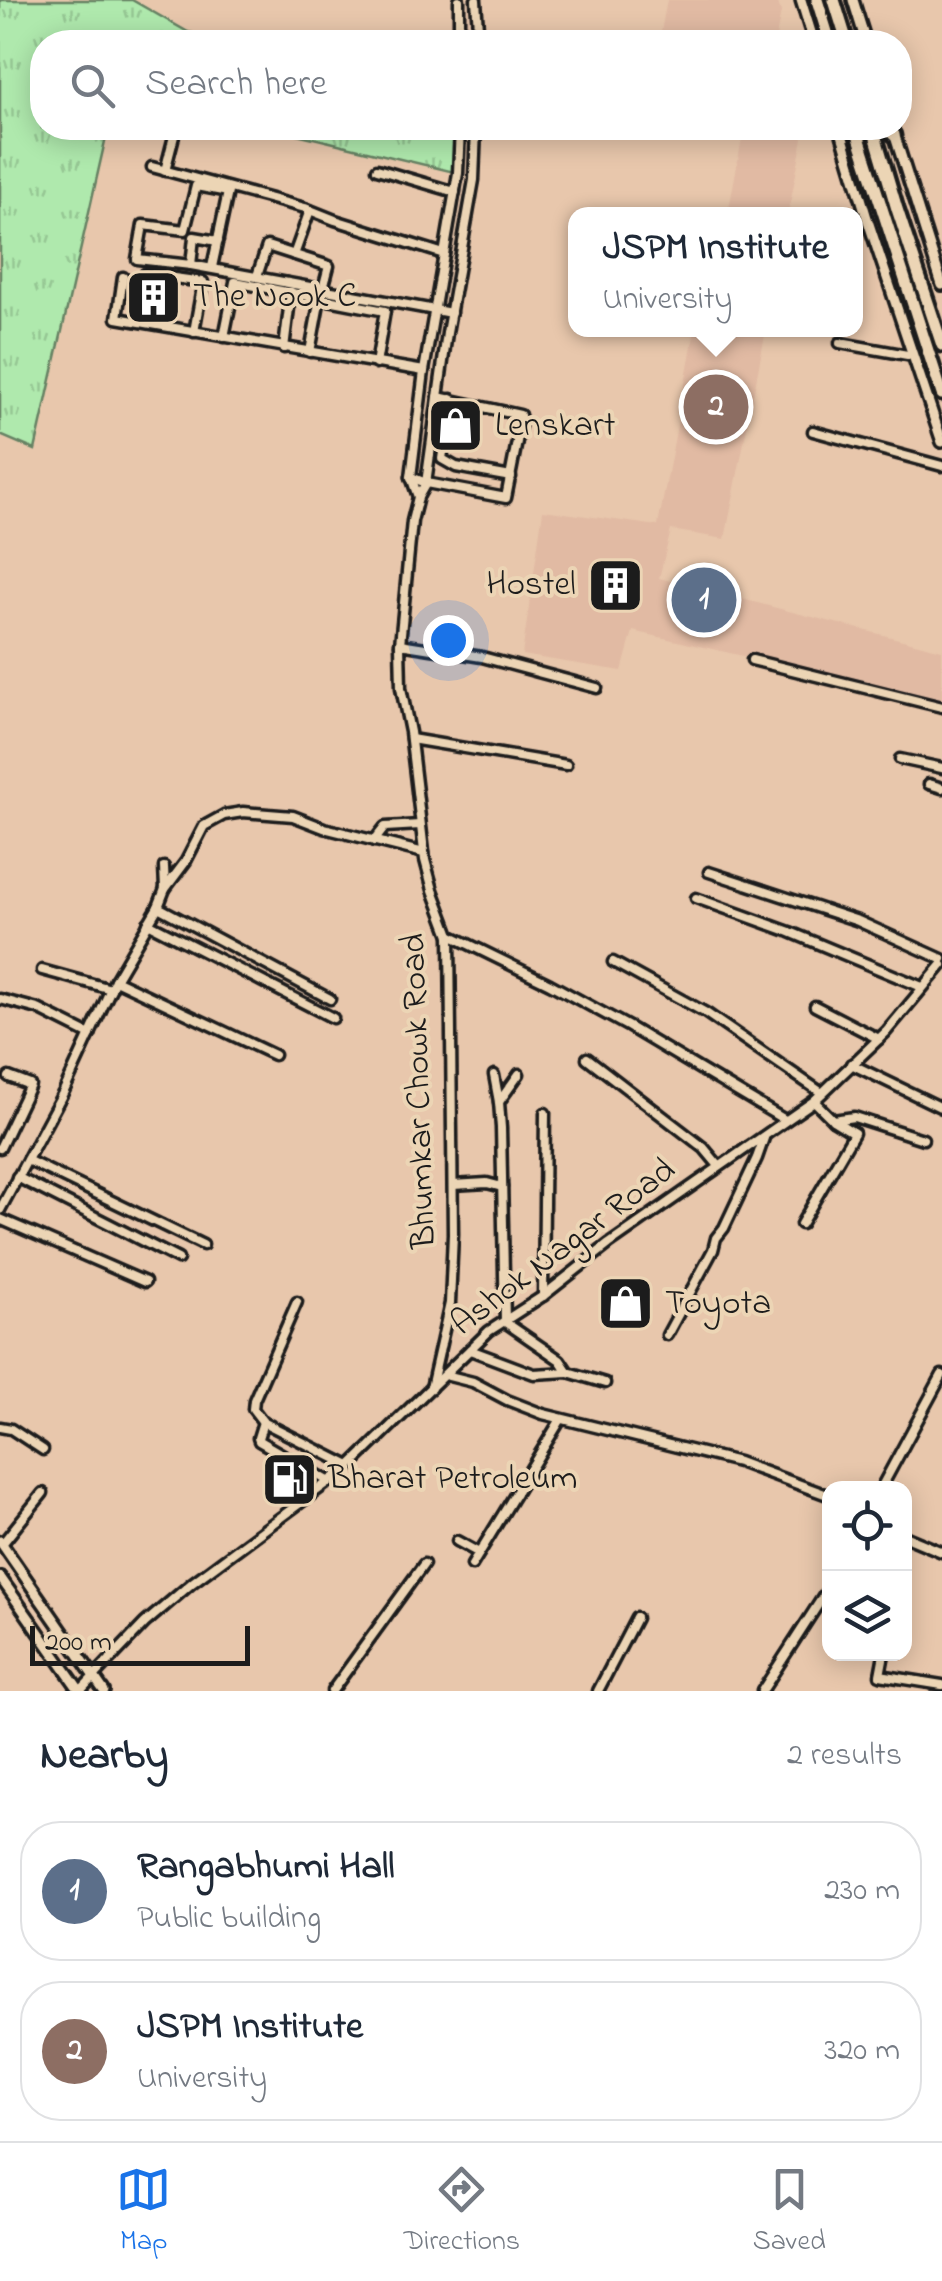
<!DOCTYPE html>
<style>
:root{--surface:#fff;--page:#f6f6f7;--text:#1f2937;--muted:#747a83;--line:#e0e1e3;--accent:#1a73e8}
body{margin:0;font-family:"Indie Flower",sans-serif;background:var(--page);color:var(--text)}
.controls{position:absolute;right:30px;bottom:30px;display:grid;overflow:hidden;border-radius:20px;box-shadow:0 5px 25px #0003}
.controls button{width:90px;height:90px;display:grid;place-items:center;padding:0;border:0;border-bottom:2px solid var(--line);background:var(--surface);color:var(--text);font:50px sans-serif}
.scale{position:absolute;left:30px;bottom:25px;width:220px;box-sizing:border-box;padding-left:10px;border:5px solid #1c1c1c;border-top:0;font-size:28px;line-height:35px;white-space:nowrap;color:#1c1c1c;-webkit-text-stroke:8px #ecd5b5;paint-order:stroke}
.you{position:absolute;left:448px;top:640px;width:35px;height:35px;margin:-25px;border:8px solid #fff;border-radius:50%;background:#1a73e8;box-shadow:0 0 0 15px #1a73e833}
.badge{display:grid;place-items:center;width:65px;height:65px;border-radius:50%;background:var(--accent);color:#fff;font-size:32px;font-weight:700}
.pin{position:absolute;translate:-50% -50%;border:5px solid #fff;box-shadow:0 2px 10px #0006}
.popup{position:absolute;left:568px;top:207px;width:295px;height:130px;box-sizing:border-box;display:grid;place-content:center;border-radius:20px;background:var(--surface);filter:drop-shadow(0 2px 8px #0005);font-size:32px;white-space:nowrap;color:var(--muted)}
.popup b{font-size:38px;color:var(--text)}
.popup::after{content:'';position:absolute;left:50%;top:100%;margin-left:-20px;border:20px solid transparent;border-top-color:var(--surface)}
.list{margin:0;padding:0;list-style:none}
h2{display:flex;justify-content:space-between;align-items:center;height:130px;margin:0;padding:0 40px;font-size:42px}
h2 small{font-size:32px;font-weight:400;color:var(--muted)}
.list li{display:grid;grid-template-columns:65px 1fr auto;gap:30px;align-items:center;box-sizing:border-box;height:140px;margin:0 20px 20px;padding:0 20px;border:2px solid var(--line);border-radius:40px}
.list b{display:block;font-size:38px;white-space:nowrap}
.list p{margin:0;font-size:32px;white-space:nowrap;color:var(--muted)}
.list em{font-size:32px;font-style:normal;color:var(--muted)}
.icon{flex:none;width:55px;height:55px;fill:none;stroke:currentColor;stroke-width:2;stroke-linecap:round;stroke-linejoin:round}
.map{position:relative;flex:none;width:942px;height:1691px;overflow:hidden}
.search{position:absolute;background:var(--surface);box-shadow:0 5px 25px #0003;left:30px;right:30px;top:30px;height:110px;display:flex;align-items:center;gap:25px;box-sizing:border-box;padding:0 35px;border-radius:40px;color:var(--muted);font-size:38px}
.sheet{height:450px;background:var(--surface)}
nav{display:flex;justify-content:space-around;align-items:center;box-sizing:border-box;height:140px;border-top:2px solid var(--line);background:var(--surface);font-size:28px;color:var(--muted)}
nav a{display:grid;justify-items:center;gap:5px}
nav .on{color:var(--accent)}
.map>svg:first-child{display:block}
.built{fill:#e1baa3}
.grass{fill:url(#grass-tufts);stroke:#668264;stroke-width:2.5}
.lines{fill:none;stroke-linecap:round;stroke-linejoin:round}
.minor-casing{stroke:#1c1c1c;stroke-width:15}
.major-casing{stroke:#1c1c1c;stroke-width:16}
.highway-casing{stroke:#1c1c1c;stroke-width:19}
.minor{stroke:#ecd5b5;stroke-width:8}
.major{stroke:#ecd5b5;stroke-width:9}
.highway{stroke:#ecd5b5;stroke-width:11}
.labels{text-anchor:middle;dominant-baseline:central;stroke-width:8;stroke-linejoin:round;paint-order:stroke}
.poi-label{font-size:35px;fill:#1c1c1c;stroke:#ecd5b5;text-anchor:start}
.street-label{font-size:35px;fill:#1c1c1c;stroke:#ecd5b5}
</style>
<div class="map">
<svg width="942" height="1691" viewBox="0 0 942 1691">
<defs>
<pattern id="grass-tufts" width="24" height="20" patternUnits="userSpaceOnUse" patternTransform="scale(2.5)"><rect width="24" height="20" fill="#afe9ad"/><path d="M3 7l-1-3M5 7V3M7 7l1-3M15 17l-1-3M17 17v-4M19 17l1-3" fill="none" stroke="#96c794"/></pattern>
</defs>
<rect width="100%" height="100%" fill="#e8c7ac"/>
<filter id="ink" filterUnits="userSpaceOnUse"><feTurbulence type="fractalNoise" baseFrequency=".01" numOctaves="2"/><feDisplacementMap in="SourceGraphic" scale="20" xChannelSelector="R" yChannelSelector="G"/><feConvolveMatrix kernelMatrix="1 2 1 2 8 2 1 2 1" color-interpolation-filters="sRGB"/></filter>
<g filter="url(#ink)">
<!-- built -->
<g class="built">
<polygon points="667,0 777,0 781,12 775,42 659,42"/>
<polygon points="744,128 805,128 788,214 728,214"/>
<polygon points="695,330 766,330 725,539 671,530 659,578 942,650 942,701 633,631 622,671 522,655 543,510 658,526"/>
</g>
<!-- grass -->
<g class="grass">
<polygon points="0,0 132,0 188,32 230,42 42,42 42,128 108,128 35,450 0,435"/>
<polygon points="272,128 457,128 458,173"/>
</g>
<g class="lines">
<defs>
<g id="minor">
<polyline points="459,0 459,42"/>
<polyline points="476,0 479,42"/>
<polyline points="152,167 305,208 335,220 444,254"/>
<polyline points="377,169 455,192"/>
<polyline points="165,171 174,136"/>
<polyline points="294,255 310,210"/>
<polyline points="191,265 451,313"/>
<polyline points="212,267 228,192 196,186 185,230 143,225 137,259 191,265 194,237 218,241"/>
<polyline points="145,274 203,282 194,332"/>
<polyline points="257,276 267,246 329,266 323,289"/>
<polyline points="123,277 117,318 424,371"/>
<polyline points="224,337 235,282 385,311 376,364"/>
<polyline points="840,343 913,356"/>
<polyline points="284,348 291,292"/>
<polyline points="310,352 320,298"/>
<polyline points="451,399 442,459 456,467 511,477"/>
<polyline points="813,431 942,466"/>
<polyline points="411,477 426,483 506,498 521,421 520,415 438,397"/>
<polyline points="418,497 411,477 424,371 458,173 460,128"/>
<polyline points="400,644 482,657 597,688"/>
<polyline points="752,660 942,707"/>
<polyline points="411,739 566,765"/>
<polyline points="900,759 942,768"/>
<polyline points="929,784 942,788"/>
<polyline points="374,841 385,827 420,825"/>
<polyline points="709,872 858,921 942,959"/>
<polyline points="165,889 186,861 204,826 224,815 243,812 293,816 324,828 424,853"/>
<polyline points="696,898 790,932 922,987"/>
<polyline points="158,907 330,999"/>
<polyline points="148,923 333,1018"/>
<polyline points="450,935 550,984 629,1027 785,1120"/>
<polyline points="613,962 706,1013 822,1093"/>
<polyline points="42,970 111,989"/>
<polyline points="115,980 274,1055"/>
<polyline points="0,999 38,1009 90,1035"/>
<polyline points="815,1006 879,1039"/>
<polyline points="587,1058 704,1148 719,1166"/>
<polyline points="851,1064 942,1108"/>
<polyline points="494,1075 499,1102 501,1128 505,1322 560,1360 568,1372 605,1383"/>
<polyline points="814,1101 833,1120 854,1117 923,1139"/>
<polyline points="499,1102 519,1074"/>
<polyline points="0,1148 30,1085 9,1077"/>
<polyline points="27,1160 203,1245"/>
<polyline points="17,1177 178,1259"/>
<polyline points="453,1185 487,1183 502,1187"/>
<polyline points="0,1210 64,1091 115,980 158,907 165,889 164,867"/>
<polyline points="0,1219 145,1282"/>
<polyline points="801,1224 854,1133 833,1120"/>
<polyline points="543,1296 545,1113"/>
<polyline points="297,1302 254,1400 253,1409 263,1422 350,1466"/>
<polyline points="667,1335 713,1250 716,1238 724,1228 757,1158 764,1138"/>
<polyline points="470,1350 534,1374 568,1372"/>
<polyline points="445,1375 473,1382 507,1400 543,1414 738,1462 830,1496"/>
<polyline points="431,1388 450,1303 453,1234 450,935 433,890 425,860 410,732 401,688 400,644 412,521 418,497 426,483 447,333 474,180 476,128"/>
<polyline points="263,1422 258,1438 259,1441 330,1482"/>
<polyline points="0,1427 11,1429 43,1450"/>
<polyline points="881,1488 942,1375"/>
<polyline points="904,1536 942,1552"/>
<polyline points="457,1541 479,1553"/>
<polyline points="2,1544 43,1493"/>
<polyline points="472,1565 561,1419"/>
<polyline points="884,1654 880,1675 942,1685"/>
<polyline points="80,1691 145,1623 192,1583 350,1466 489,1331 543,1296 609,1244 814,1101 886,1032 942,965"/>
<polyline points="332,1691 424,1564"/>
<polyline points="598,1691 636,1618"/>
<polyline points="762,1691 830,1586"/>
</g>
<g id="major">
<polyline points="801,0 814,42"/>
<polyline points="853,0 866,42"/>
<polyline points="840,128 867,218 942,442"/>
<polyline points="893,130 942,285"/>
<polyline points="0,1541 104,1691"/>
<polyline points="0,1577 80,1691"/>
</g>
<g id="highway">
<polyline points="817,0 830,42"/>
<polyline points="834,0 847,42"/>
<polyline points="856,128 942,394"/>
<polyline points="873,128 897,209 942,345"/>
<polyline points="887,128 894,135"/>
</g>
</defs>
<!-- minor casing -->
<use href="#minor" class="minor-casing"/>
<!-- major casing -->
<use href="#major" class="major-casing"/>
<!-- highway casing -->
<use href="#highway" class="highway-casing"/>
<!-- minor -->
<use href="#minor" class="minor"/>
<!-- major -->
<use href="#major" class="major"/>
<!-- highway -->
<use href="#highway" class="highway"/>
</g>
</g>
<!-- icons -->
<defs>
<symbol id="building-square" viewBox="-11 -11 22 22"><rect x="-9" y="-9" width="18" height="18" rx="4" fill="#1c1c1c" stroke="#ecd5b5"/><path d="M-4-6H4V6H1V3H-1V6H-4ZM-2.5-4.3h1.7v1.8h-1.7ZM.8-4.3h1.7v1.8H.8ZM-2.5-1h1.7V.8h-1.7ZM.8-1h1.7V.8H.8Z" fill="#fff"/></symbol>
<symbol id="shop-square" viewBox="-11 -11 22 22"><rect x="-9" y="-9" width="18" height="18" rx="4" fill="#1c1c1c" stroke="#ecd5b5"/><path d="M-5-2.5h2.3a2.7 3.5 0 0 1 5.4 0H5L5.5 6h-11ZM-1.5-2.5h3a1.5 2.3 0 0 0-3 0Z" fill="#fff"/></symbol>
<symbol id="fuel-square" viewBox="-11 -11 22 22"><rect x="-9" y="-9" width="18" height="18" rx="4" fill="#1c1c1c" stroke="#ecd5b5"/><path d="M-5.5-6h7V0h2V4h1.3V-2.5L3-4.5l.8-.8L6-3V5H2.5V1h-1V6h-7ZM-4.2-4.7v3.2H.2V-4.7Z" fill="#fff"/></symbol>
</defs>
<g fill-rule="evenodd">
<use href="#building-square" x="122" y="266" width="63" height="63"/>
<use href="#shop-square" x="424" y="394" width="63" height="63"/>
<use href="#building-square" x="584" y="554" width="63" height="63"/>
<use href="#shop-square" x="594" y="1272" width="63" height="63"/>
<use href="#fuel-square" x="258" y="1448" width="63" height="63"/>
</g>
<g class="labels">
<!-- poi labels -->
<g class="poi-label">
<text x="193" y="297">The Nook C</text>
<text x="495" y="426">Lenskart</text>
<text x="576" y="585" text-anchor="end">Hostel</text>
<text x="665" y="1304">Toyota</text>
<text x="328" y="1479">Bharat Petroleum</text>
</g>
<!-- street labels -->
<g class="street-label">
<text transform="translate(420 1091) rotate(-92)">Bhumkar Chowk Road</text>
<text transform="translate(564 1248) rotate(-37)">Ashok Nagar Road</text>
</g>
</g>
</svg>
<div class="controls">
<button><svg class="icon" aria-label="locate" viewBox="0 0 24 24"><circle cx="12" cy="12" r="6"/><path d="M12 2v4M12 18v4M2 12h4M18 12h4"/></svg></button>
<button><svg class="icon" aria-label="layers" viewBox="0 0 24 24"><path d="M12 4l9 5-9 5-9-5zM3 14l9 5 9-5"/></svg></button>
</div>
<div class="scale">200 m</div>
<div class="you"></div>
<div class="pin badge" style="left:704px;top:600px;background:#5c6f8a">1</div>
<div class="pin badge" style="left:716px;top:407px;background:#8d6e63">2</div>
<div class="popup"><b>JSPM Institute</b>University</div>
<div class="search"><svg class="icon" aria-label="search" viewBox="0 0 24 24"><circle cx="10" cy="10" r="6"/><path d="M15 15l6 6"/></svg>Search here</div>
</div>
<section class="sheet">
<h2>Nearby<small>2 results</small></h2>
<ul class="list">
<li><span class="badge" style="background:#5c6f8a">1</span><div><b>Rangabhumi Hall</b><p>Public building</p></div><em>230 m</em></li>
<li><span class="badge" style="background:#8d6e63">2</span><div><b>JSPM Institute</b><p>University</p></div><em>320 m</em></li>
</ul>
</section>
<nav>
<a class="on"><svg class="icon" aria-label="map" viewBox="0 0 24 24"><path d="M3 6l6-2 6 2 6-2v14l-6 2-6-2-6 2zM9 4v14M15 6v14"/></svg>Map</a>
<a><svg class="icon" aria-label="directions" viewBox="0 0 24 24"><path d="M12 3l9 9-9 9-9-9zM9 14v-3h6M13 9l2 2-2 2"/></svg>Directions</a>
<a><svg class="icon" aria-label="saved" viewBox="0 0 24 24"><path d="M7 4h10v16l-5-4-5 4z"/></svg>Saved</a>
</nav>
